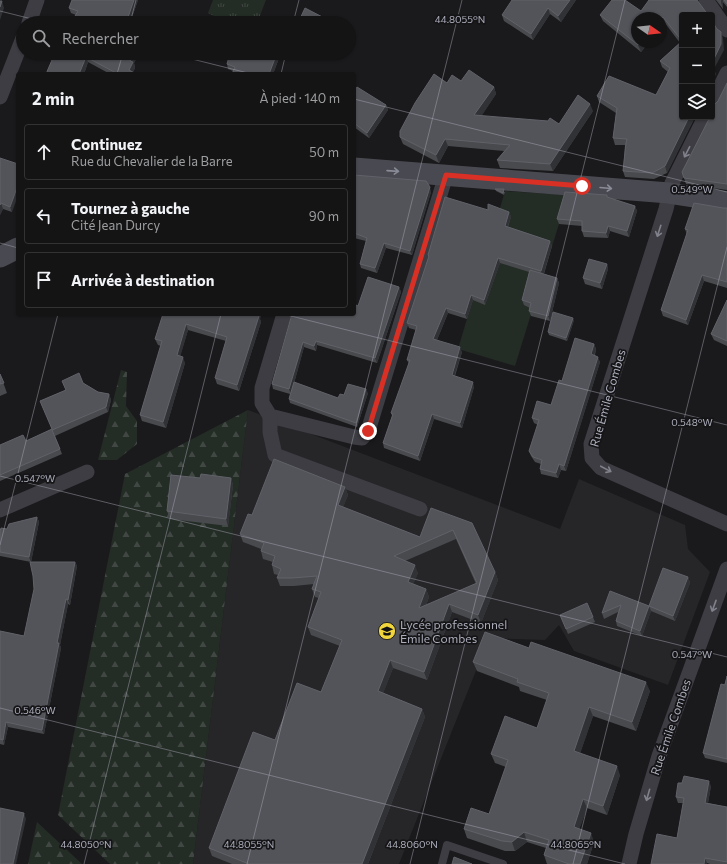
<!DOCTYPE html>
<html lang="fr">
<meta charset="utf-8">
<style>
:root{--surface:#141415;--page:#1d1d1e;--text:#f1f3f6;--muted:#9d9ea0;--line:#333334}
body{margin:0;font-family:Commissioner,sans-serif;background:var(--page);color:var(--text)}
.controls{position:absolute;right:12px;top:12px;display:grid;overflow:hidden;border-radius:4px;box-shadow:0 1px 3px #0004}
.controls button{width:36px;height:36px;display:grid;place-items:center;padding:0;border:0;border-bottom:1px solid var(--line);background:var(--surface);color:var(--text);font:20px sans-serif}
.compass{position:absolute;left:631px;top:12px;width:36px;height:36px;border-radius:50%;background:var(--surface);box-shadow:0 1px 3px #0004;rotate:104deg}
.stop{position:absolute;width:12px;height:12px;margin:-9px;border:3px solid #d93025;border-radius:50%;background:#fff}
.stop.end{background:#d93025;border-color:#fff;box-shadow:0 1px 4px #0008}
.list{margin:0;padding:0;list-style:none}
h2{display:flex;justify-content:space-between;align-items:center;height:52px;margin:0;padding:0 16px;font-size:17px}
h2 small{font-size:13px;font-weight:400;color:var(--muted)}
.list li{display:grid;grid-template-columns:26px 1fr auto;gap:12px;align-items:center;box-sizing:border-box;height:56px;margin:0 8px 8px;padding:0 8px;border:1px solid var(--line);border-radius:4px}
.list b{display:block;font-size:15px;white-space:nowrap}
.list p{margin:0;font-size:13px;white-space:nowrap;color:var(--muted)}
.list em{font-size:13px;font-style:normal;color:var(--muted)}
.icon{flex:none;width:22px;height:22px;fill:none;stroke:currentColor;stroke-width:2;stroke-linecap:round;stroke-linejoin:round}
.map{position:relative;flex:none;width:727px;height:864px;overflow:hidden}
.search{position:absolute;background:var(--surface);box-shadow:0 1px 3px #0004;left:16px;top:16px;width:340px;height:44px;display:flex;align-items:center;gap:10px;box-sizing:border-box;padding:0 14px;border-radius:22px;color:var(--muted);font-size:15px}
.panel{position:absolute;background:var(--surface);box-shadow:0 1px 3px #0004;left:16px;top:72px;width:340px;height:244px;border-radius:4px}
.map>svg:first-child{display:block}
.built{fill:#262629}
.grass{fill:url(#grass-tufts)}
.forest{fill:url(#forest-firs)}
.garden{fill:#242c26}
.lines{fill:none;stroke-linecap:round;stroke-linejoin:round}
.lane{stroke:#3d3d43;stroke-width:8}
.street{stroke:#3d3d43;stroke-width:15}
.secondary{stroke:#494951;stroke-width:21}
.wall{fill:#484a4e;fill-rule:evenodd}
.shaded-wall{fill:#313235}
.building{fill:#53545a;stroke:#616269;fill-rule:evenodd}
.oneway{stroke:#80818b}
.oneway2{stroke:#898b96}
.route{stroke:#d93025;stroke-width:5}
.ticks{fill:none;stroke:#acaebb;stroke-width:1;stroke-opacity:0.45}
.labels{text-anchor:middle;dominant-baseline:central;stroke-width:3.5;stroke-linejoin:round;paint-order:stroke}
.street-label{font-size:12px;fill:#acaebb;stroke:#151517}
.poi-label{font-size:12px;fill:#acaebb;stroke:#151517;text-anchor:start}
.ticks-label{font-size:10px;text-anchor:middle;fill:#acaebb;stroke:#151517;stroke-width:3.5;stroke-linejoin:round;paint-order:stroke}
</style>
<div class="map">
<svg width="727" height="864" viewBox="0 0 727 864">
<defs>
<pattern id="grass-tufts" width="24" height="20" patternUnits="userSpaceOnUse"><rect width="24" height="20" fill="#242c26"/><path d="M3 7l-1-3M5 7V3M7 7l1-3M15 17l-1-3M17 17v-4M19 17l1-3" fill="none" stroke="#414844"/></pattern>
<pattern id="forest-firs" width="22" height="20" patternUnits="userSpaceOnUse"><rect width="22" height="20" fill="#242c26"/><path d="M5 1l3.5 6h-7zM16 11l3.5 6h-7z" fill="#414844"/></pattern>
</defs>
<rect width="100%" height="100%" fill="#1a1a1c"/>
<!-- built -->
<polygon class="built" points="248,410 560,529 579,479 685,525 688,549 710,572 668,685 574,651 559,625 545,640 489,638 399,864 193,864"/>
<!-- grass -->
<polygon class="grass" points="213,0 266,0 257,23 228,23 208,13"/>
<!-- forest -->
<g class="forest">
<polygon points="121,370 127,372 126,406 137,421 137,444 117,460 98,460"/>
<polygon points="248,410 193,864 110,864 58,815 125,474"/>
<polygon points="37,822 82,864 28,864"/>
</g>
<!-- garden -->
<polygon class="garden" points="505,191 568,195 515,366 458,349"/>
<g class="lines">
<!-- lane -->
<polyline class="lane" points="442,864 447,845 503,864"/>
<!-- street -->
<g class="street">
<polyline points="706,0 727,30"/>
<polyline points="29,23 37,0"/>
<polyline points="0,97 23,38"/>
<polyline points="712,103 727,73"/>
<polyline points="705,117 672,183 666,209 591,444 592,458 601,468 727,524"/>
<polyline points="284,314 262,388 262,403 270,416 354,437 362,438 368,431 446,175"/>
<polyline points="270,416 270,432 275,455 420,509"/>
<polyline points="0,510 87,472"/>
<polyline points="629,864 636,834 659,756 727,569"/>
</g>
<!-- secondary -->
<g class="secondary">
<polyline points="354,168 669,193 727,202"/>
<polyline points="0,257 18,248"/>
</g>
</g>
<!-- wall -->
<g class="wall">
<polygon points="138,0 130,23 71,23 76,15 71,13 69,8"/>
<polygon points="576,0 561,22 550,14 533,40 504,21 502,15"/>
<polygon points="697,0 682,117 695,117 667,173 654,179 625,177 623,171 625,145 615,145 613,138 616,113 599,102 597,96 656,95 668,72 662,67 660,61 680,43 665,23 641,52 603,21 600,15 641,11"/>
<polygon points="716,0 727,0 727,7 723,2 723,9"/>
<polygon points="55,53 137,57 134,63 135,68 133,72 136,74 110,74 88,62 84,74 46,74"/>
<polygon points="281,53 273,74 232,74 233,71 228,69 227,64 240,54"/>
<polygon points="461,81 494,87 496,94 481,116 559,124 593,111 553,171 500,168 497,160 504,151 448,146 439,163 403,144 400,137 447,83"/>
<polygon points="727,83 727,190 686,184 682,172 710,117 714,105 718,101"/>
<polygon points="354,92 386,105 388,110 369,138 354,127"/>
<polygon points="0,158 12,212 3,209 0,215"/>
<polygon points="354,175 431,192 412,255 386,248 377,273 361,268 360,264 366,241 354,238"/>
<polygon points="495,189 505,192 504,195 496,191"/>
<polygon points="607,195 608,198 635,206 637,211 629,237 610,231 608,238 584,237 582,231 582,226 559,224 557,219"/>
<polygon points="723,208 727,208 727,288 704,281 688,325 663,316 661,310 687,235 685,229"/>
<polygon points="488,210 509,212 511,217 508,227 550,241 552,246 544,274 557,278 559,283 550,321 531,316 529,311 530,308 524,305 522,300 529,272 500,263 485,305 473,300 467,319 448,313 437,340 462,352 455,376 474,387 462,428 434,419 420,461 384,448 383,443 392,416 391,413 409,364 407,360 416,330 409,328 407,323 428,258 428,255"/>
<polygon points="607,264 608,269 602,289 585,284 583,278"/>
<polygon points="399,287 401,292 377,363 317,345 316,351 304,347 293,387 338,398 344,395 368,393 357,427 290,403 289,399 290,394 273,389 272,384 292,314 358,306"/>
<polygon points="727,300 727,346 714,340 711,334"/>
<polygon points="163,314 260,319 261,322 239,391 217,384 215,378 226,341 188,330 180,356 185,363 166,428 142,421 140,415 161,346 158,345 155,339"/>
<polygon points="574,320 567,341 549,335 548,332"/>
<polygon points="594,344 596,349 595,355 600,362 566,471 561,470 558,478 541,474 540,469 541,464 535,462 531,456 529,451 538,425 534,423 532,418 551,405 562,381"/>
<polygon points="0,374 7,393 0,396"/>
<polygon points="62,381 83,383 98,392 109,394 111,400 108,412 55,436 62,454 0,481 0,445 26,441 52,429 40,401 66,390"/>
<polygon points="200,478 231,478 233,485 228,526 170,519 167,511"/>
<path d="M345,487L348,495L343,507L420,537L431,508L495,572L498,580L481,623L452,612L427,680L393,668L383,693L422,709L425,717L368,864H232L212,856L209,848L275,740L321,692L340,646L311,635L308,627L319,598L315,597L312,589L314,584L294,586H280L277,578L278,575L274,574L272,565L273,562L263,559L261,551V549L243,542L240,534L252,515ZM456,539L476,584L426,605L429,597L426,589L413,584L418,573L405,561Z"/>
<polygon points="37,517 39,522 31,562 0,556 0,531 7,529"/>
<polygon points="75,562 77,566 70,605 68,604 60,645 61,648 44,734 8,727 4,745 0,744 0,631 24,636"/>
<polygon points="688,577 690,583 675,621 651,611 642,636 617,626 616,621 618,612 604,619 602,613 610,591 649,606"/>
<polygon points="560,615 593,617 595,622 568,634"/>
<polygon points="529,648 650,691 636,731 593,716 580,753 620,775 607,815 587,808 579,829 594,842 587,864 547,864 544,855 546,848 527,842 515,851 505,851 467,838 464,829 489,814 506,767 495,763 491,754 537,728 547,700 520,691 519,687 477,671 473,662"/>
<polygon points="727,676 727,763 705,758 703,753"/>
<polygon points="711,786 708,803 727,807 727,864 710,864 707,863 707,864 651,864 677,838 683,803 678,803 676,797"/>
</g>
<!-- shaded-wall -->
<g class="shaded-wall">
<polygon points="134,0 138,0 130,23 126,23"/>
<polygon points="570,0 576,0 561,22 558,16"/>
<polygon points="721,0 723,0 723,9 721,3"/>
<polygon points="2,1 4,8 0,20 0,7"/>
<polygon points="548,8 550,14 533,40 531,34"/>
<polygon points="663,17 665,23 661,28 661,19"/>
<polygon points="721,32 723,38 724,50 714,69 716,74 712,83 712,63"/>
<polygon points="641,42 649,42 641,52 638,45"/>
<polygon points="134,53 135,53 137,57 134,63 135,68 132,74 129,70 130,61"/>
<polygon points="277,53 281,53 273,74 269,74"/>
<polygon points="86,57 88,62 84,74 79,74"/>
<polygon points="494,87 496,94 477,123 474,115"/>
<polygon points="590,104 593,111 553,171 550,164"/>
<polygon points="386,105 388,110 369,138 367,133"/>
<polygon points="689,117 695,117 667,173 665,166"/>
<polygon points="445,139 448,146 439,163 436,155"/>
<polygon points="18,185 18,196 12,212 10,207"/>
<polygon points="430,187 431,192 412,255 410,251"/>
<polygon points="1,203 3,209 0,215 0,205"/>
<polygon points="635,206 637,211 629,237 627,231"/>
<polygon points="509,212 511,217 506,231 505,226"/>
<polygon points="608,226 610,231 608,238 606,233"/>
<polygon points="550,241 552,246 543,276 541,271"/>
<polygon points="384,243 386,248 377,273 375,268"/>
<polygon points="498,258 500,263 485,305 484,300"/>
<polygon points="607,264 608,269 602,289 600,283"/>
<polygon points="702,275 704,281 688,325 686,320"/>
<polygon points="557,278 559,283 550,321 548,316"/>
<polygon points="399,287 401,292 377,363 375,358"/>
<polygon points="471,295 473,300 467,319 465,314"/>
<polygon points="446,308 448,313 435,345 433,339"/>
<polygon points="258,314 262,314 260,319 261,322 239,391 237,385"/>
<polygon points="573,318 574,320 567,341 566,338"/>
<polygon points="186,324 188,330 179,361 177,355"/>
<polygon points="316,341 317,345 316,351 314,346"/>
<polygon points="303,342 304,347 291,394 289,389"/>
<polygon points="594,344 596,349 593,359 591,354"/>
<polygon points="460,347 462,352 453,380 452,375"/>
<polygon points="183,357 185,363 166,428 163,422"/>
<polygon points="598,357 600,362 566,471 564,466"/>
<polygon points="473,382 474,387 462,428 460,423"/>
<polygon points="366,389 368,393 357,427 356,423"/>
<polygon points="109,394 111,400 108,412 106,407"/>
<polygon points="432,414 434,419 420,461 418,456"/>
<polygon points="559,464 561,470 558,478 556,473"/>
<polygon points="231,478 233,485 228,526 226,519"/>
<polygon points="345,487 348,495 341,513 338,505"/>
<polygon points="37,517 39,522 31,562 29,557"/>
<polygon points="75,562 77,566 70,605 68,600"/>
<polygon points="415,565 418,573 411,590 408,582"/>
<polygon points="495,572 498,580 481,623 478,615"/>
<polygon points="688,577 690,583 675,621 673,616"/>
<polygon points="426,589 429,597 422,616 419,608"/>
<polygon points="66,599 68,604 60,645 61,648 44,734 42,730 57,643"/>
<polygon points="449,604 452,612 427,680 424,672"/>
<polygon points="649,606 651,611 642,636 640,631"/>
<polygon points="390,660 393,668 381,699 378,691"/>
<polygon points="646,682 650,691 636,731 632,722"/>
<polygon points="589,707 593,716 578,760 574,751"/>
<polygon points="422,709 425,717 368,864 362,864"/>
<polygon points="6,722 8,727 4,745 3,740"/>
<polygon points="617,766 620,775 607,815 603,806"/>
<polygon points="709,781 711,786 707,808 705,803"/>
<polygon points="583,799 587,808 577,836 574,827"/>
<polygon points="24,813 26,819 16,864 13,864"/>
<polygon points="524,832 527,842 515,851 512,842"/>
<polygon points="591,833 594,842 587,864 580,864"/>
<polygon points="705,858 707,863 707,864 704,864"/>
</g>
<!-- building -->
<g class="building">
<polygon points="72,0 134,0 126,23 71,23 78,11 69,8"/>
<polygon points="512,0 570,0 558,16 548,8 531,34 502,15"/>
<polygon points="612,0 625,0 641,11 649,0 697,0 708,15 682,15 682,41 663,17 661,19 661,18 637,18 637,42 641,42 638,45 600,15"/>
<polygon points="724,0 727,0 727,4"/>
<polygon points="0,1 2,1 0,7"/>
<polygon points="305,8 334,23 298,23"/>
<polygon points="712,21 717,29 721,32 721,44 712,63"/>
<polygon points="682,41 682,117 689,117 665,166 652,173 623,171 626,143 627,139 613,138 617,108 597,96 609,76 656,95 670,68 660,61"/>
<polygon points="55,53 134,53 130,61 133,62 129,70 136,74 118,74 86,57 79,74 46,74"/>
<polygon points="230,53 238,53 240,54 241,53 277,53 269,74 232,74 235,67 227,64"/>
<polygon points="469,70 494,87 474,115 548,121 550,118 559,124 578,95 590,104 550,164 497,160 510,145 445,139 436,155 400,137 400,131 415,103 434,74 447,83 452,75 461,81"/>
<polygon points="727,83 727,184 684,178 682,172 710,117 712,117 712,106 714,105 718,101"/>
<polygon points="357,87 386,105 367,133 354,123 354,92"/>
<polygon points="0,158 18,164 18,185 10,207 1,203 0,205"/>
<polygon points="354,175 426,181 430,187 410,251 384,243 375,268 360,264 367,238 354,233"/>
<polygon points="495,189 504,189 503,193"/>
<polygon points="565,192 607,195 607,197 635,206 627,231 608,226 606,233 582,231 582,221 557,219"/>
<polygon points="445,197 488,210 488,204 509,212 505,226 550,241 541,271 498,258 484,300 471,295 465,314 446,308 433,339 460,347 452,375 473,382 460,423 432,414 418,456 383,443 393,414 391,413 410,360 407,360 417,326 407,323 429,256 428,255"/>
<polygon points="694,203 723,208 727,208 727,282 702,275 686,320 661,310 688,230 685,229"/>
<polygon points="589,259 607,264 600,283 583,278"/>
<polygon points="530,270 557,278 548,316 529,311 531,303 522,300"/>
<polygon points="368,277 399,287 375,358 316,341 314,346 303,342 289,389 272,384 292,314 354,314 354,304 358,306"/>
<polygon points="727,300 727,341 711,334"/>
<polygon points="553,312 573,318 566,338 548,332"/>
<polygon points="163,314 258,314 258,315 259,316 237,385 215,378 227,337 186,324 177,355 183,357 163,422 140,415 162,341 155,339"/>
<polygon points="575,338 594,344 591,354 598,357 564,466 559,464 556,473 540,469 542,460 533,457 529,451 539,420 532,418 537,401 551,405 559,380 562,381"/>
<polygon points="79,373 83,383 98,392 109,394 106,407 52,430 60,449 0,475 0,445 23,435 26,441 52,429 40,401 66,390 62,381"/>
<polygon points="0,374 4,383 0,384"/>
<polygon points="294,382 338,398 340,394 344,395 348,384 366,389 356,423 289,399"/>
<path d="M274,459L345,487L338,505L420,537L431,508L472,523L495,572L478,615L449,604L424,672L390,660L378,691L422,709L362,864H249L209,848L253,732L275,740L297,683L321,692L342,640L308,627L321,592L312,589L317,576L292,578H277L281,569L272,565L275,556L261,551L264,543L240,534L248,514L252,515ZM453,530L477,583L419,608L426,589L408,582L415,565L394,556Z"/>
<polygon points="201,474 231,478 226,519 167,511 171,475 200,478"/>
<polygon points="37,517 29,557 0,552 0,531 1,528 7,529 9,524"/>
<polygon points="30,562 75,562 68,600 66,599 57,643 59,643 42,730 6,722 3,740 0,739 0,631 24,636 34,589 33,576"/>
<polygon points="663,568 688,577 673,616 649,606"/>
<polygon points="610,591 649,606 640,631 616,621 621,605 602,613"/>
<polygon points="587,603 593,617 566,629 560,615"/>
<polygon points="485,632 529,648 531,642 646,682 632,722 589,707 574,751 617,766 603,806 583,799 574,827 591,833 580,864 569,864 544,855 549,840 524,832 512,842 502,841 464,829 471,808 489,814 508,760 491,754 505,716 537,728 549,693 517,682 518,679 473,662"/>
<polygon points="727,676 727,759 703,753 721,684 725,685"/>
<polygon points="684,776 709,781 705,803 727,807 727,862 705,858 704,864 651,864 657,834 677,838 684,798 676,797 678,783 682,783"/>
<polygon points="0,808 24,813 13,864 0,864"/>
<polygon points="454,857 472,864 452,864"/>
</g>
<!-- one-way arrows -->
<defs><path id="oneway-shaft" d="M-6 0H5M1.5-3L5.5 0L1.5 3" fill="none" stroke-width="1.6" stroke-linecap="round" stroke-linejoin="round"/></defs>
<g class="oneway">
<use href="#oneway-shaft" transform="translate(687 152) rotate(117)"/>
<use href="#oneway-shaft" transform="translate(659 231) rotate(108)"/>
<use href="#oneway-shaft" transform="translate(606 469) rotate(28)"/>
<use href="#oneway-shaft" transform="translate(714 606) rotate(110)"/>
<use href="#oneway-shaft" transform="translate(648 795) rotate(106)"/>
</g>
<g class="oneway2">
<use href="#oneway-shaft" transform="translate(393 171) rotate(4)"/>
<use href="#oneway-shaft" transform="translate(606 188) rotate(5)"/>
</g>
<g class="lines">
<!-- route -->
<polyline class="route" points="368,431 446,175 582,186"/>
</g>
<!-- ticks -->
<path class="ticks" d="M0,11L48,23M130,23L136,0M293,23L299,0M168,53L252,74M117,74L123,53M281,74L286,53M354,99L727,192M0,243L18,248M283,314L727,425M0,476L727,657M0,545L58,314M0,708L625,864M84,864L221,314M247,864L462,0M410,864L625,0M573,864L727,247"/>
<!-- icons -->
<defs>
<symbol id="school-disc" viewBox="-11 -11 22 22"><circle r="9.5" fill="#f1d53d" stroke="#151517"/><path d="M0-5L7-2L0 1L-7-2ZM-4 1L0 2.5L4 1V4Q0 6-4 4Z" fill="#111"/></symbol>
</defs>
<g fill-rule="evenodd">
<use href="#school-disc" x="377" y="621" width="20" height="20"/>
</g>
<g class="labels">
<!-- street labels -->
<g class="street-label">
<text transform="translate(607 398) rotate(-74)">Rue Émile Combes</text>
<text transform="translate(670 727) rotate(-71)">Rue Émile Combes</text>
</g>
<!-- poi labels -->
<g class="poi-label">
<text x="400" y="624">Lycée professionnel<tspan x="400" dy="14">Émile Combes</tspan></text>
</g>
</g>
<g class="ticks-label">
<text x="460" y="23">44.8055°N</text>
<text x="692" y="193">0.549°W</text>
<text x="692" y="426">0.548°W</text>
<text x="35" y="482">0.547°W</text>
<text x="692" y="658">0.547°W</text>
<text x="35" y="714">0.546°W</text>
<text x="86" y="848">44.8050°N</text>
<text x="249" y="848">44.8055°N</text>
<text x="412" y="848">44.8060°N</text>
<text x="576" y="848">44.8065°N</text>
</g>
</svg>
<div class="controls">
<button>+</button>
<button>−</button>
<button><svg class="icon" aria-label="layers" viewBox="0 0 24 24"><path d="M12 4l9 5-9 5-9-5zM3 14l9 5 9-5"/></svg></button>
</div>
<svg class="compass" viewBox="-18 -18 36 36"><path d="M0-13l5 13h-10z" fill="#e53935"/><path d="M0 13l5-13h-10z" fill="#9d9ea0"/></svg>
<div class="stop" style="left:582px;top:186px"></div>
<div class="stop end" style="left:368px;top:431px"></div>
<div class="search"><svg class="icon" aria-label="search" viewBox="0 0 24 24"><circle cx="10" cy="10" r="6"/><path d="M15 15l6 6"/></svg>Rechercher</div>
<section class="panel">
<h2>2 min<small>À pied · 140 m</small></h2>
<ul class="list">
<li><svg class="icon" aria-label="ahead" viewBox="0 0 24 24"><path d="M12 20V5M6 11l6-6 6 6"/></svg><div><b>Continuez</b><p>Rue du Chevalier de la Barre</p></div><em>50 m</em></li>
<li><svg class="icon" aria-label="left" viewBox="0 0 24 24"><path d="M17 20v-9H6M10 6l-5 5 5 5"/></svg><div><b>Tournez à gauche</b><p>Cité Jean Durcy</p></div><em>90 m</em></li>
<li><svg class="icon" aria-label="arrive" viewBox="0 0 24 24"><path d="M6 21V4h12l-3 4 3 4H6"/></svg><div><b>Arrivée à destination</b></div></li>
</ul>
</section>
</div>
